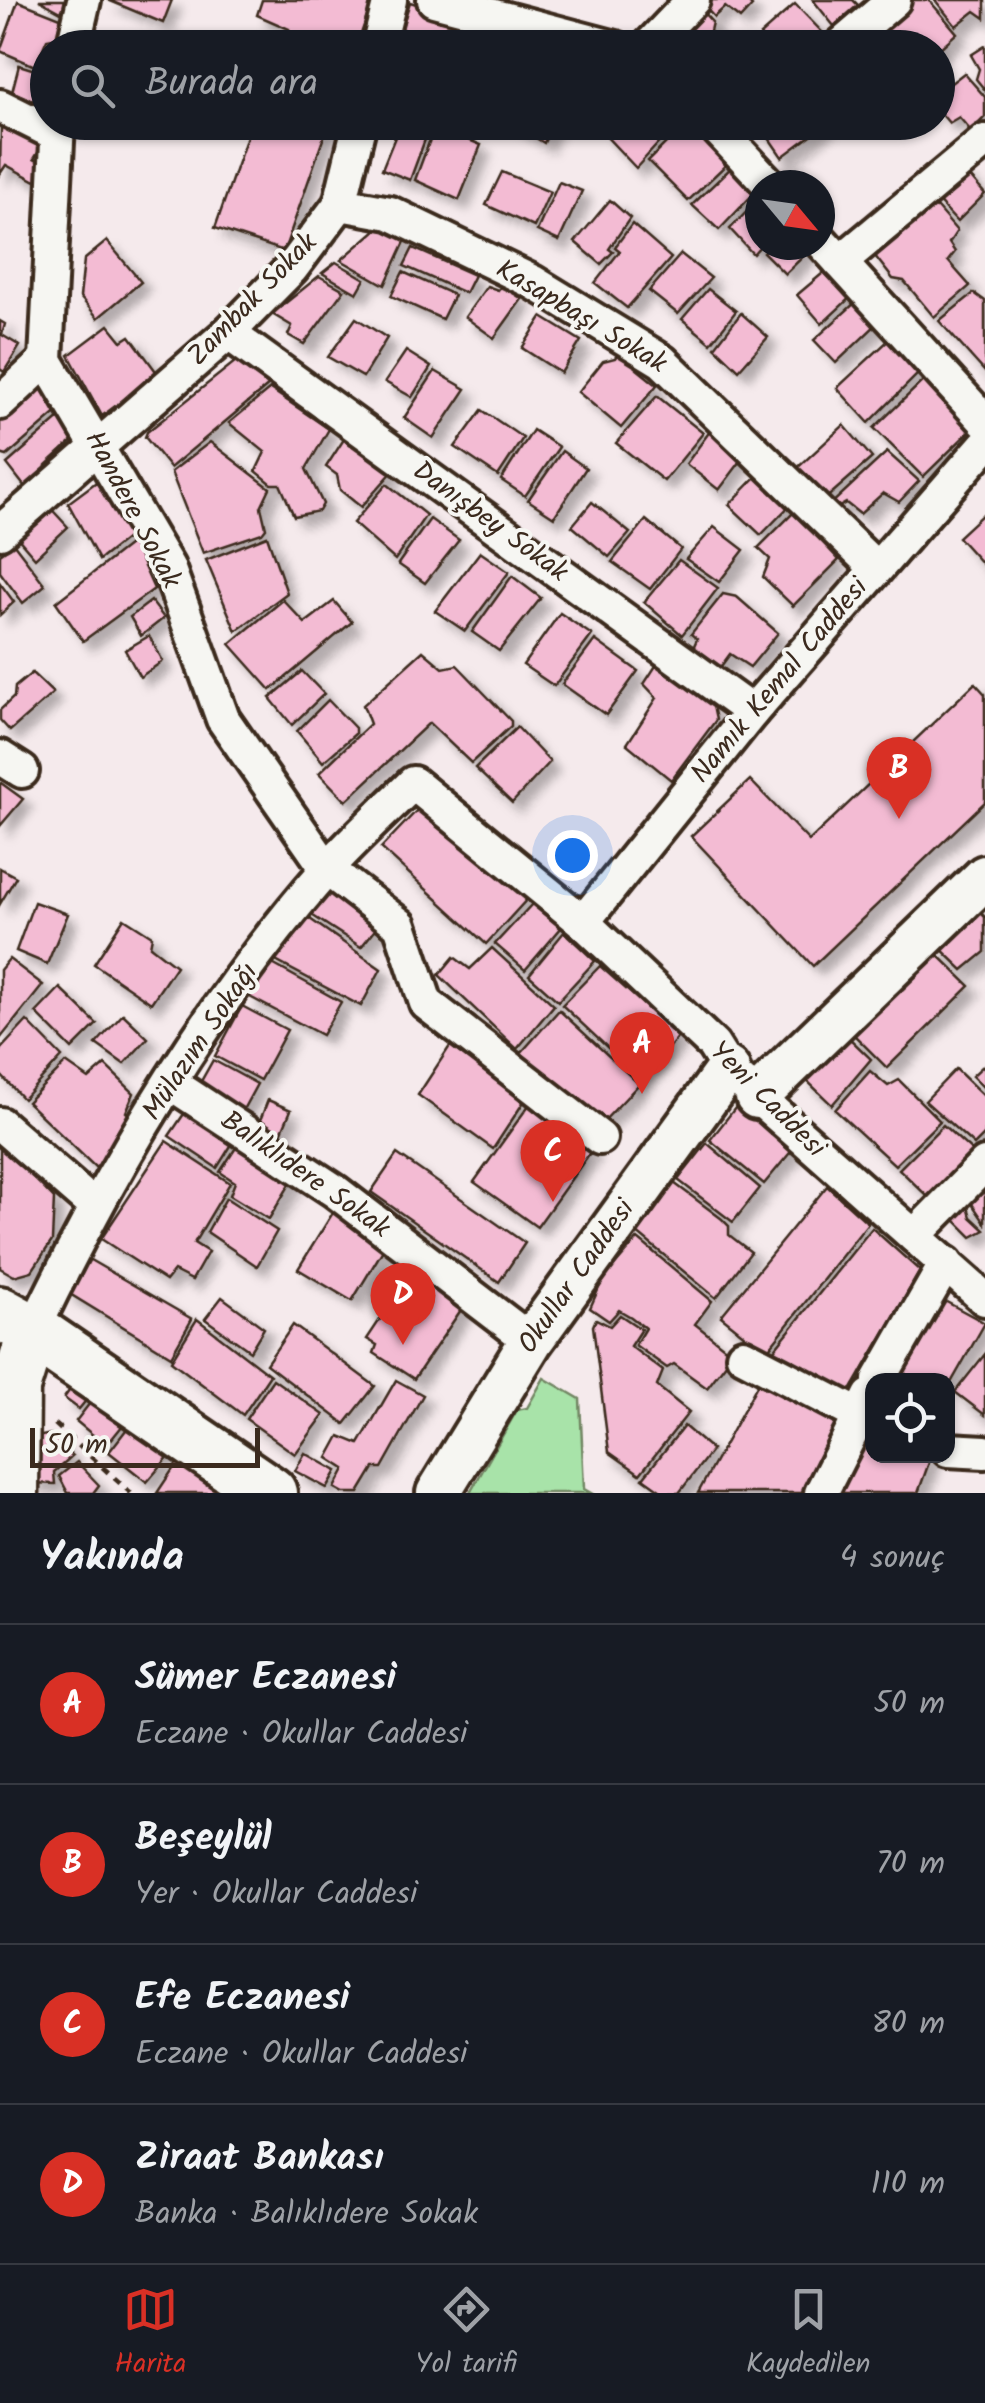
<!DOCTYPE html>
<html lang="tr">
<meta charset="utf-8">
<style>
:root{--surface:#171b24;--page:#242831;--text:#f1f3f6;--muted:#9ea1a6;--line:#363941;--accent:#d93025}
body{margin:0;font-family:Kalam,sans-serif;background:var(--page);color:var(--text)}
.controls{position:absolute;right:30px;bottom:30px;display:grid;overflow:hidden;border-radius:20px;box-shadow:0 2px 8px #0004}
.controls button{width:90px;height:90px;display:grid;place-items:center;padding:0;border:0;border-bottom:2px solid var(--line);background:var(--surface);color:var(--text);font:50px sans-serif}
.compass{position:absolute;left:745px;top:170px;width:90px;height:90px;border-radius:50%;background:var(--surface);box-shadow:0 2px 8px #0004;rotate:119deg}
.scale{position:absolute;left:30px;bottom:25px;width:230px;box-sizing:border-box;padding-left:10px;border:5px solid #3b2a1e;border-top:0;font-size:28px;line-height:35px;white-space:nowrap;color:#3b2a1e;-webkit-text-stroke:8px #f6f6f2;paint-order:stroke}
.you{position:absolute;left:572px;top:855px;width:35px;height:35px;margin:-25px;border:8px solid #fff;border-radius:50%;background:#1a73e8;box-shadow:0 0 0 15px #1a73e833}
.badge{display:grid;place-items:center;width:65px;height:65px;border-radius:50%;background:var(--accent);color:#fff;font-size:32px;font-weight:700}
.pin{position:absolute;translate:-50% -82px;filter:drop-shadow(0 2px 5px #0008)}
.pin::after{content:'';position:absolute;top:52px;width:35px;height:30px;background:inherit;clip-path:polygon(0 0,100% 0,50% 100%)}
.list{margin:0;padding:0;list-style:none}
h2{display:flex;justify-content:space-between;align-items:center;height:130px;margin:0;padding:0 40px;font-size:42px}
h2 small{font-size:32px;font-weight:400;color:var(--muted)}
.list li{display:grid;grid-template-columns:65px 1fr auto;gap:30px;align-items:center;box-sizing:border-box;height:160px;padding:0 40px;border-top:2px solid var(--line)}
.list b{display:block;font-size:38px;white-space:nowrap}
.list p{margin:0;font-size:32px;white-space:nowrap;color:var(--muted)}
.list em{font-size:32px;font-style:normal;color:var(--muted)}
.icon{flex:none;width:55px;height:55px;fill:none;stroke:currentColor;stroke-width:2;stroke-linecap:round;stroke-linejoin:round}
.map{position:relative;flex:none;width:985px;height:1493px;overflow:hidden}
.search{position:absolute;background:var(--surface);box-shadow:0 2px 8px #0004;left:30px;right:30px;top:30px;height:110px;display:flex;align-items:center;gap:25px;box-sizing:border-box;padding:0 35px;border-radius:55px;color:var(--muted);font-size:38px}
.sheet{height:770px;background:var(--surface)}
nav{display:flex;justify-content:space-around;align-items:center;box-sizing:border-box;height:140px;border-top:2px solid var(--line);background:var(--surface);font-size:28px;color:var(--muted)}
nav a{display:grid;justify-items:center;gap:5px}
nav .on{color:var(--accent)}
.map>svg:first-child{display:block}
.green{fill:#a8e3a9;stroke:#728664;stroke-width:2.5}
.building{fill:#f3bbd3;stroke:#3b2a1e;stroke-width:2.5;filter:url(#shadow)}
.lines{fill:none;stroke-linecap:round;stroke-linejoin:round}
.minor-casing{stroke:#3b2a1e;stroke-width:40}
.tertiary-casing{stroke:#3b2a1e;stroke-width:50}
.secondary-casing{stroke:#3b2a1e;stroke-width:55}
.primary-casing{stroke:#3b2a1e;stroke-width:60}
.path{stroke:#3b2a1e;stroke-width:5;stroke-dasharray:8 8;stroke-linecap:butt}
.minor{stroke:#f6f6f2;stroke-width:32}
.tertiary{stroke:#f6f6f2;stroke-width:42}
.secondary{stroke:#f6f6f2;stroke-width:48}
.primary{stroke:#f6f6f2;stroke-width:52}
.labels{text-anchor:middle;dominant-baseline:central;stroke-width:8;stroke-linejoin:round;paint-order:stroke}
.street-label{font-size:28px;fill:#3b2a1e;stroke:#f6f6f2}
</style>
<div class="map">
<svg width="985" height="1493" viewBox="0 0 985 1493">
<defs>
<filter id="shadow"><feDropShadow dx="9" dy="9" stdDeviation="5" flood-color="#0004"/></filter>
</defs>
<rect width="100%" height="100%" fill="#f5eaec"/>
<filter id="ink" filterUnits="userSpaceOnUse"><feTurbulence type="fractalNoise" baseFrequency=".01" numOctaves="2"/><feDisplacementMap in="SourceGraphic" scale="20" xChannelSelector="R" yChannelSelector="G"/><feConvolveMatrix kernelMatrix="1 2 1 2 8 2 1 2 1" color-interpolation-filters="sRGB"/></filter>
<g filter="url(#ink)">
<!-- green -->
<polygon class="green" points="544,1378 580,1399 584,1489 591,1493 470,1493 517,1410 527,1408"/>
<!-- building -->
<g class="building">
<polygon points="39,0 67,0 61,12"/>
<polygon points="108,0 172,0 163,23"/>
<polygon points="262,0 373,0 356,48 283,48 289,29 257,15"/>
<polygon points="710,0 746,0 752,6 740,19 725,7 714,17 704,6"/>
<polygon points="813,0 853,0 858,5 834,26"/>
<polygon points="913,0 929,0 957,33 938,50 898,48 883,28"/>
<polygon points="935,0 985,0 985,18 975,11 956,26"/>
<polygon points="18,1 63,19 58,37 47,39 35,66 0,51"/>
<polygon points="410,2 465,19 455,48 395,48"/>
<polygon points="795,4 823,33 808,48 768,48 760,35"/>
<polygon points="701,10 712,22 710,31 723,48 691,48 676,31"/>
<polygon points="878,31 892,48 859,48"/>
<polygon points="985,46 985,90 976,79 979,69 971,55"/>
<polygon points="19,65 48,74 40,103 12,92"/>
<polygon points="964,73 985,97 985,117 971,131 959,117 949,123 938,110 943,102 938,93"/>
<polygon points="252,122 329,122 284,251 215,228"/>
<polygon points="401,122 430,126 410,180 382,169"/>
<polygon points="510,122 553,122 544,143"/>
<polygon points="615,122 670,122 674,126 636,168 603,133"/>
<polygon points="687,122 731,160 688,201 648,161"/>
<polygon points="769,122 825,122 826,124 782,157 762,128"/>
<polygon points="1,123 42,146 34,159 52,169 43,185 6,165 0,174"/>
<polygon points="435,126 481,145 459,200 415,180"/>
<polygon points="734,165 758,189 719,230 692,205"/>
<polygon points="965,171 985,194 957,222 934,197"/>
<polygon points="502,172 550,192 534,227 486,205"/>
<polygon points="559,182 582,191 559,241 537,231"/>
<polygon points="760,198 761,245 753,254 730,229"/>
<polygon points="610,200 630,218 609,249 613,252 601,264 575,242"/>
<polygon points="931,201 957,231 949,243 955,252 948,261 970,286 934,317 904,281 893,279 871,251"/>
<polygon points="384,223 409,233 385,285 341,260"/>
<polygon points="632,224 671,258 627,308 595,283 620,251 615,247"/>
<polygon points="107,241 141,282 98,318 80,297 84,260"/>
<polygon points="770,245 812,245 814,246 785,274 763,252"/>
<polygon points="413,248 474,275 465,293 404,266"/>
<polygon points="681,254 711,278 678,314 649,291"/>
<polygon points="336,262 365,279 357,293 322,273"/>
<polygon points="829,268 853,295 822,324 797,295"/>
<polygon points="403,272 454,295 442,319 391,296"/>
<polygon points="319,276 344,290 304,344 288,335 292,326 272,314"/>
<polygon points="502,285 522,299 494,338 465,317 487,286 498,290"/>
<polygon points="708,289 736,311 711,343 682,319"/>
<polygon points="974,293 985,301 985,372 939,321"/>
<polygon points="857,301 878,323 836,363 814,340"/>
<polygon points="741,313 768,337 739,370 715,347"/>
<polygon points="542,317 581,341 561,373 522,348"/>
<polygon points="356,318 387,338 363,377 328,357"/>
<polygon points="0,321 5,324 2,335 20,346 4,372 0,369"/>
<polygon points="109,325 122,341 130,336 158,374 102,416 69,355"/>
<polygon points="892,337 921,371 869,423 837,388"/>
<polygon points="622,347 638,361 637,369 657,385 621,428 578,392 603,361 615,358"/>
<polygon points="406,351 431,367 412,397 385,382"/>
<polygon points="236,361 270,384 170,468 145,437 147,432"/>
<polygon points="435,371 466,389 433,438 404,418"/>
<polygon points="927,377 974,427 923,477 874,428"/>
<polygon points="34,381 61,409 7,456 0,454 0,411"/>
<polygon points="270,389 329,429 306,469 323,504 319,511 294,516 280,484 272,484 256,471 265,452 229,423"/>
<polygon points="657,396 703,433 664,481 616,443"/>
<polygon points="482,410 523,438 498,476 455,447"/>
<polygon points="62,416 81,433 46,465 45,475 25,487 7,464"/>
<polygon points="844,425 872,458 823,501 794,471"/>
<polygon points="713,427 747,453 719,490 686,464"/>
<polygon points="533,430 559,447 525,496 501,480"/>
<polygon points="346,436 394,470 361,507 340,490 337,475 326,467"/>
<polygon points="210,442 270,488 261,507 266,528 262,533 203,553 171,472"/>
<polygon points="562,451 586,468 554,517 528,500"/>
<polygon points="887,452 919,481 899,502 883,493 860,514 846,503 832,511 828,507"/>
<polygon points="763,470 795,500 761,535 729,505"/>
<polygon points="107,474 132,534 99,560 68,503"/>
<polygon points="387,484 426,515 395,560 353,523"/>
<polygon points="44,501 68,527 35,558 11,530"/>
<polygon points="592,502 630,533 609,557 572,526"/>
<polygon points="794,512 839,560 793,606 763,577 770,559 758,548"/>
<polygon points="985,512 985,567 958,537"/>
<polygon points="430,519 459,540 425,583 398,564"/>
<polygon points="646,520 681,549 650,589 612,562"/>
<polygon points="714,527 744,550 719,582 686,559"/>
<polygon points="267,536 287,593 236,631 206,560"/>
<polygon points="133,542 154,589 83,641 56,602"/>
<polygon points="14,544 45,585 23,603 0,572 0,554"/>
<polygon points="480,552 509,572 465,631 435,611"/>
<polygon points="679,560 718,588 682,635 644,602"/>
<polygon points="512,576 541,598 499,651 472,632"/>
<polygon points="0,583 14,602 0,615"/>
<polygon points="723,594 737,597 778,633 750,667 730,654 719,669 693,648 697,639 691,634"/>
<polygon points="283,600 305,623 334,601 352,622 271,690 230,644"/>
<polygon points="151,601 164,618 141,636 130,617"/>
<polygon points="560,613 592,635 554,686 523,665"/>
<polygon points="149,636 163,661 140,677 125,650"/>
<polygon points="595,640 638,671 606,715 562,684"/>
<polygon points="423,651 443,668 457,665 511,721 511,726 471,763 429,723 346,801 319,773 370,724 363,705"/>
<polygon points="657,664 713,706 716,720 671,780 627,744 657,698 644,684"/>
<polygon points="302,671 324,694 292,725 270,698"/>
<polygon points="32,673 53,693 10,731 0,720 0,710 14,697 15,687"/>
<polygon points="975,683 985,694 985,802 813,966 691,836 750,780 809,841"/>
<polygon points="328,700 355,728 355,734 323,762 297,731"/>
<polygon points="517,727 550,762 512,803 475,768"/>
<polygon points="1,783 23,799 0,826 0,784"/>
<polygon points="425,802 528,898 486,944 381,848"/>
<polygon points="0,868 16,877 0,904"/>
<polygon points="333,883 382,921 361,947 310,914"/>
<polygon points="34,902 68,914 47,964 16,951"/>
<polygon points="533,903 561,928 525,970 495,944"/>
<polygon points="975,907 985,917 985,952 963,970 937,945"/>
<polygon points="300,912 381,969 361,1006 270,958"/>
<polygon points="124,918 152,936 150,946 176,966 151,1003 94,964"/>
<polygon points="564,932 595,961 558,1001 529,975"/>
<polygon points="492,948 554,1005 517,1049 439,975 454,957 470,969"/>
<polygon points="932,949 970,986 887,1068 849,1030"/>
<polygon points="9,959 43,985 0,1039 0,970"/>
<polygon points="267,961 341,1002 322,1035 248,996"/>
<polygon points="600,966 679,1036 642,1080 562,1005"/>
<polygon points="60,988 97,1024 72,1049 36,1013"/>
<polygon points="242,1006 287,1030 260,1080 215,1056"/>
<polygon points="559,1010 639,1084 601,1124 521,1053"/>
<polygon points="123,1014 148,1038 124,1064 96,1044"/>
<polygon points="27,1021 62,1057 23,1099 0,1074 0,1050"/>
<polygon points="844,1033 871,1059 832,1105 803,1077"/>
<polygon points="450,1046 525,1100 493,1149 418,1095"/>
<polygon points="213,1060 257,1084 239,1117 195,1092"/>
<polygon points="66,1063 89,1079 105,1065 134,1093 126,1112 138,1123 96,1168 27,1102"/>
<polygon points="985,1064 985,1089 972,1076"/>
<polygon points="956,1069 985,1097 985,1134 974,1145 925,1101"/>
<polygon points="870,1071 888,1086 899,1080 940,1121 895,1165 835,1110"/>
<polygon points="268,1100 291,1110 277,1143 255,1133"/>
<polygon points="739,1103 794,1148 764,1184 710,1140"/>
<polygon points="190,1105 237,1136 217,1168 169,1136"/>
<polygon points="529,1105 592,1150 537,1227 474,1182"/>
<polygon points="943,1125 973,1152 930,1199 899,1169"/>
<polygon points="241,1140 296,1174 269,1219 230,1195 235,1182 220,1172"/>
<polygon points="166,1141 230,1183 194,1243 208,1252 192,1280 174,1271 166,1281 101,1239"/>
<polygon points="0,1143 54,1199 52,1241 32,1271 14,1276 0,1268"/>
<polygon points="707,1143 760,1188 733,1222 678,1180"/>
<polygon points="397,1154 525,1243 499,1282 371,1192"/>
<polygon points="985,1181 985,1223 968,1198"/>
<polygon points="674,1183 722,1219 729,1226 729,1235 751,1252 716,1298 636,1232"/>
<polygon points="827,1186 868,1223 766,1352 721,1316"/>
<polygon points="226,1198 277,1231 257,1266 207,1232"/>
<polygon points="967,1203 971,1217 985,1230 972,1237 954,1219 953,1211"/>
<polygon points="337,1206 389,1240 352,1301 298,1269"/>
<polygon points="872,1228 920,1271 845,1401 769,1356"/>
<polygon points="638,1239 712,1301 695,1324 733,1354 707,1388 674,1364 667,1368 635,1345 645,1328 631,1317 619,1310 609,1321 590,1308 603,1279"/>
<polygon points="85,1257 192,1319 171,1356 65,1291"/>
<polygon points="415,1267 467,1301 414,1379 374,1353 377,1345 367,1339"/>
<polygon points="222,1297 264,1328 250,1351 205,1319"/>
<polygon points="941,1299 985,1323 948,1388 948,1380 894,1380"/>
<polygon points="620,1315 641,1329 630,1346 663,1371 657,1386 689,1412 640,1474 609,1452 593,1326 596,1319 610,1326"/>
<polygon points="197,1319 270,1375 243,1415 171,1361"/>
<polygon points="293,1325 375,1386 345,1424 266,1364"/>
<polygon points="985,1354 985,1415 955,1392"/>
<polygon points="762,1376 843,1422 804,1493 698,1493"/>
<polygon points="273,1379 324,1415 295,1454 246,1419"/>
<polygon points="396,1380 423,1395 382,1468 374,1468 359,1493 344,1493 335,1488 345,1469 328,1458 340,1436 359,1444"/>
<polygon points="76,1381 92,1393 79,1409 64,1398"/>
<polygon points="100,1390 131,1415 106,1446 76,1421"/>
<polygon points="136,1417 176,1448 147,1482 109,1452"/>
<polygon points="684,1426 712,1450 679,1493 664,1493 643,1478"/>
<polygon points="867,1429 872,1431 872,1456 931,1457 918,1493 839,1493"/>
<polygon points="51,1434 72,1456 54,1472 55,1484 32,1483 32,1438"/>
<polygon points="185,1451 244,1493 157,1493"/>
<polygon points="305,1453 337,1471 327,1488 295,1471"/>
<polygon points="77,1462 99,1485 93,1493 68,1493 59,1476"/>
</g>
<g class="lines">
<defs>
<g id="minor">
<polyline points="434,0 616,48"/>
<polyline points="73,48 84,0"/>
<polyline points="378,48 390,0"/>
<polyline points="647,48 693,0"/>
<polyline points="838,48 894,0"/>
<polyline points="0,106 56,134"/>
<polyline points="58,122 46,360 168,567 223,719 327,869 400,925 426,1003 600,1138"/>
<polyline points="711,122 770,185"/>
<polyline points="340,204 390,213 533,282 662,361 875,567"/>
<polyline points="820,240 985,421"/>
<polyline points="840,262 985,141"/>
<polyline points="228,333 752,712"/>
<polyline points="0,403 46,360"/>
<polyline points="0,532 228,333 292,268 340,204 360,122"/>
<polyline points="0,757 22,771"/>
<polyline points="583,922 752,712 985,445"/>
<polyline points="172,1084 335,1191 531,1341"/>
<polyline points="0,1124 93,1205"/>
<polyline points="914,1236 985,1164"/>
<path d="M33,1331C110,1170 208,1004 327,869C354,839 384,812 413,783L583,922L713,1045L728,1069L757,1097L985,1299"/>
<polyline points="743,1355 872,1422"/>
<polyline points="879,1380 946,1263"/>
<polyline points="948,1450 985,1452"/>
<polyline points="821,1493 870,1396"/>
</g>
<g id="tertiary">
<polyline points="757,1097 985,877"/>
<polyline points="438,1493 531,1341 728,1069"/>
</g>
<polyline id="secondary" points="14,1493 15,1388 33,1331"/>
<polyline id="primary" points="0,1313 33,1331 270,1493"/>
</defs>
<!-- minor casing -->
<use href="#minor" class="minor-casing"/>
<!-- tertiary casing -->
<use href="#tertiary" class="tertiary-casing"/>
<!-- secondary casing -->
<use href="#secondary" class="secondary-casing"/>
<!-- primary casing -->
<use href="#primary" class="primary-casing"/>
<!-- path -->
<polyline class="path" points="55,1424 131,1493"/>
<!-- minor -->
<use href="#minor" class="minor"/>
<!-- tertiary -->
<use href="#tertiary" class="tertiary"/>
<!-- secondary -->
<use href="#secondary" class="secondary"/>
<!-- primary -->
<use href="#primary" class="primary"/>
</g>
</g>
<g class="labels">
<!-- street labels -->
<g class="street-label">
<text transform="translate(253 300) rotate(-46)">Zambak Sokak</text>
<text transform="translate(581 317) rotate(31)">Kasapbaşı Sokak</text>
<text transform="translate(132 510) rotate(62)">Handere Sokak</text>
<text transform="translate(490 522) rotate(36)">Danışbey Sokak</text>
<text transform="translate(780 681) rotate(-50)">Namık Kemal Caddesi</text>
<text transform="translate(201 1042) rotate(-56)">Mülazım Sokağı</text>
<text transform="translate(767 1100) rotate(45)">Yeni Caddesi</text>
<text transform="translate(305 1175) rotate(35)">Balıklıdere Sokak</text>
<text transform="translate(577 1277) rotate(-55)">Okullar Caddesi</text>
</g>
</g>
</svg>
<div class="controls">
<button><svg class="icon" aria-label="locate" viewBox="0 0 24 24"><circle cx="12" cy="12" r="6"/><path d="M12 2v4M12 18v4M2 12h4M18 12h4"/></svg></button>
</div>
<svg class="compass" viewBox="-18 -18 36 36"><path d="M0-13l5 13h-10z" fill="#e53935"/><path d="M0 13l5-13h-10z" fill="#9ea1a6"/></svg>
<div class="scale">50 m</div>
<div class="you"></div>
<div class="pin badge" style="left:642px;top:1094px">A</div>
<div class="pin badge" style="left:899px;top:819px">B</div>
<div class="pin badge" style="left:553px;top:1202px">C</div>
<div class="pin badge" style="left:403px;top:1345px">D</div>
<div class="search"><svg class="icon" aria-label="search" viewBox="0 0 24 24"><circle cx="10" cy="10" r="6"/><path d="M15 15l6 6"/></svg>Burada ara</div>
</div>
<section class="sheet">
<h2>Yakında<small>4 sonuç</small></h2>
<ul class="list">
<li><span class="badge">A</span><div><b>Sümer Eczanesi</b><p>Eczane · Okullar Caddesi</p></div><em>50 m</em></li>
<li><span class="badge">B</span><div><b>Beşeylül</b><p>Yer · Okullar Caddesi</p></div><em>70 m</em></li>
<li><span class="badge">C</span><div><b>Efe Eczanesi</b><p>Eczane · Okullar Caddesi</p></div><em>80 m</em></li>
<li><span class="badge">D</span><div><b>Ziraat Bankası</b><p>Banka · Balıklıdere Sokak</p></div><em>110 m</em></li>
</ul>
</section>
<nav>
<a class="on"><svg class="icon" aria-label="map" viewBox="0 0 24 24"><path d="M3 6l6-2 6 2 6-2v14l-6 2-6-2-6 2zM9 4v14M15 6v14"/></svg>Harita</a>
<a><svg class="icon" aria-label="directions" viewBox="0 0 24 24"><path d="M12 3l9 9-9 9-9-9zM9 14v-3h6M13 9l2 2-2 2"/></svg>Yol tarifi</a>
<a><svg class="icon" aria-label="saved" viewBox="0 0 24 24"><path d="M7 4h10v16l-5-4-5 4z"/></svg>Kaydedilen</a>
</nav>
